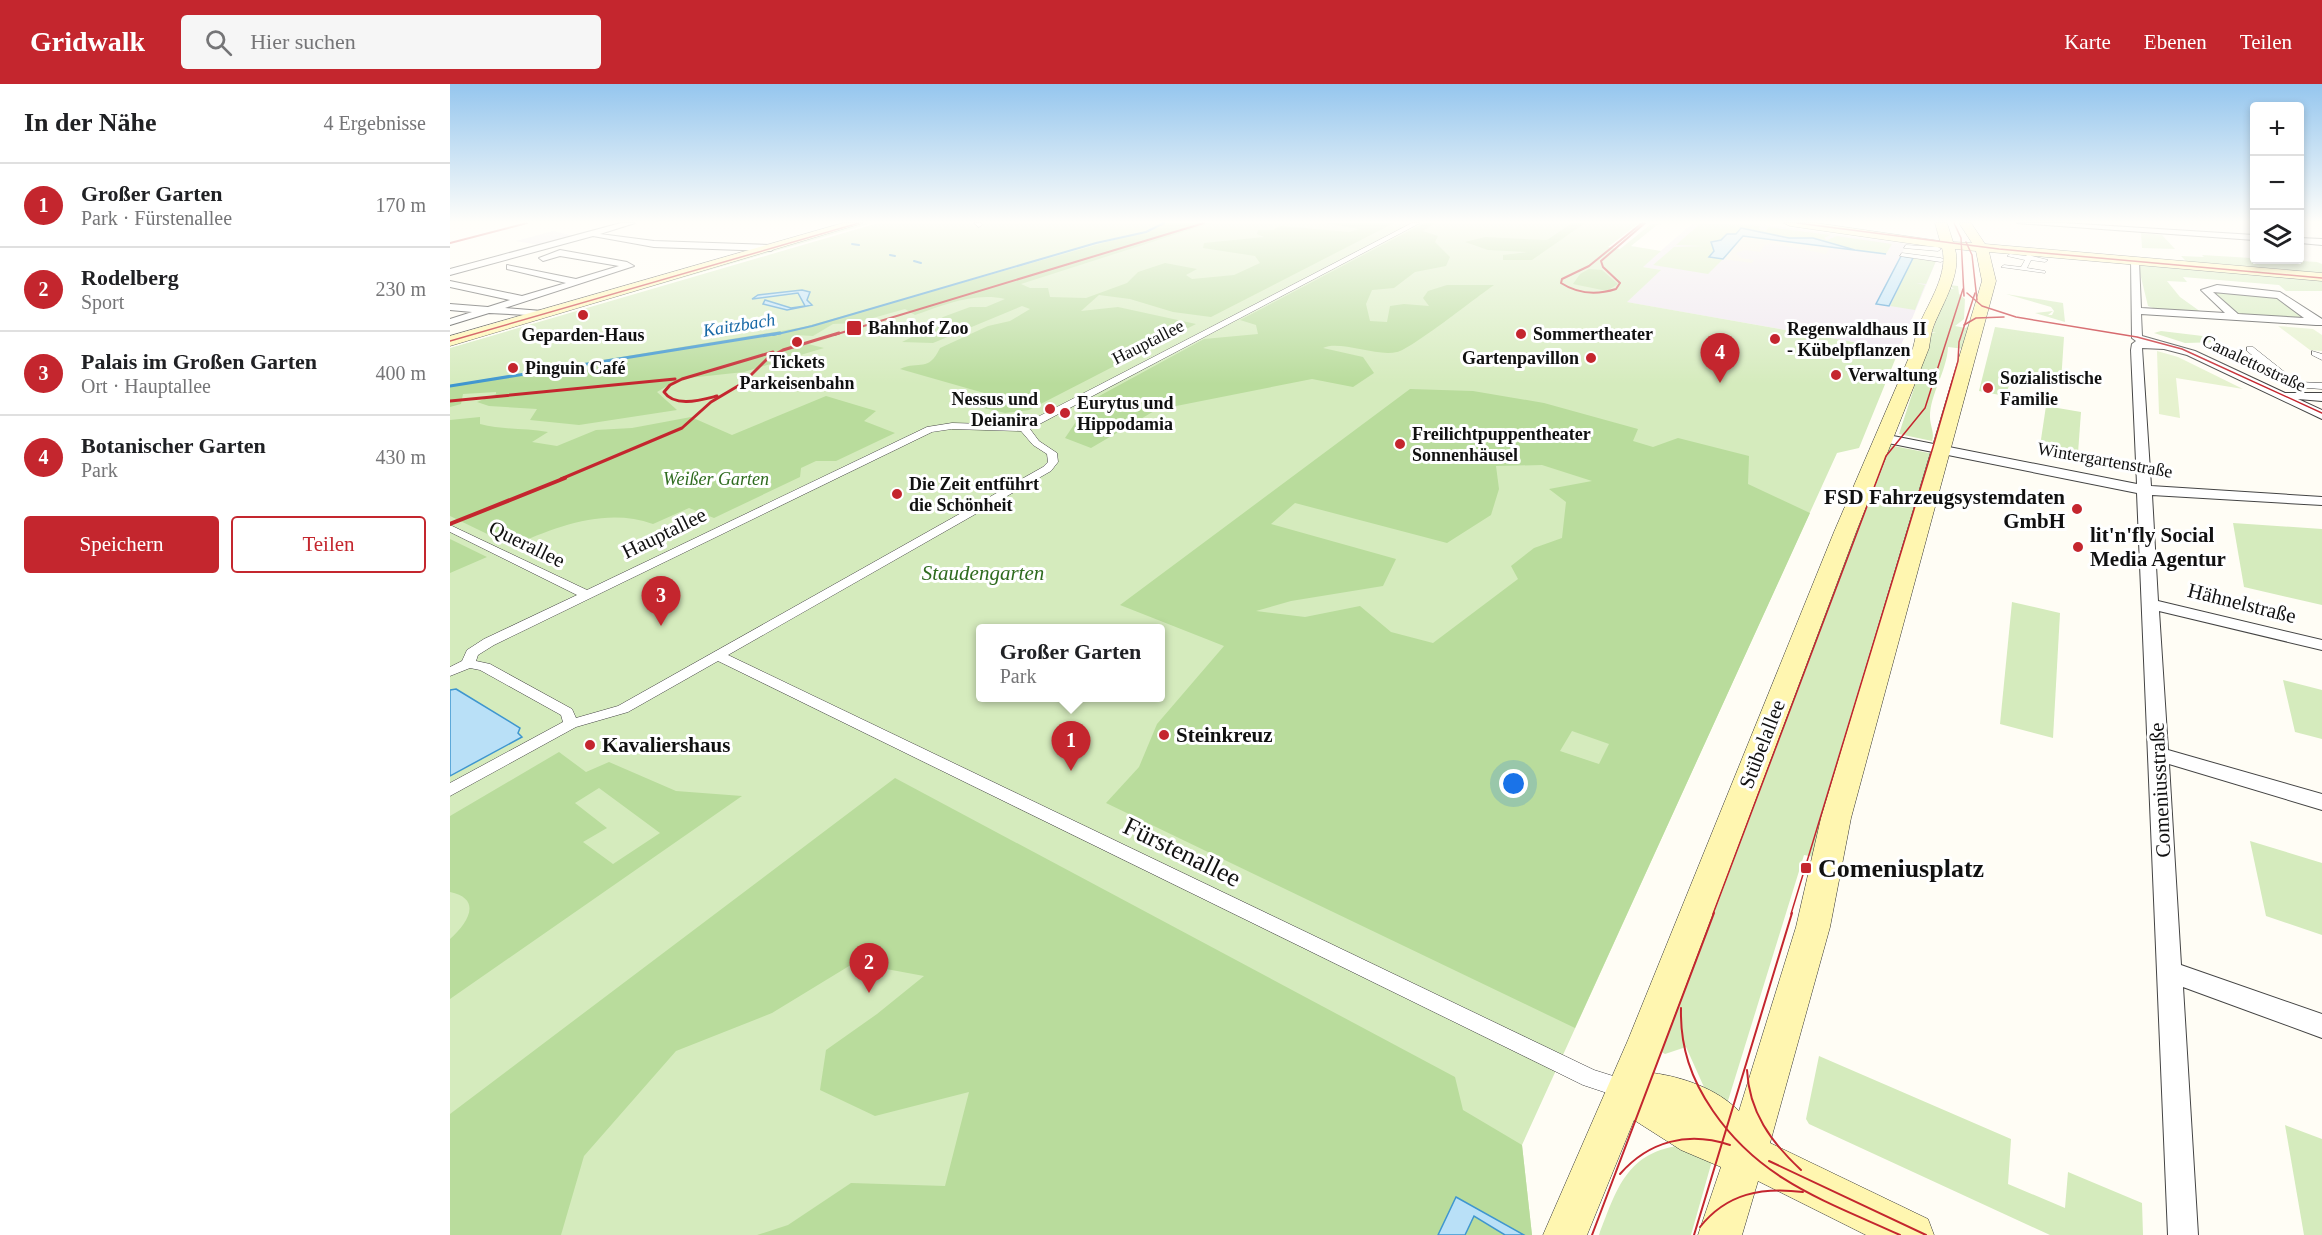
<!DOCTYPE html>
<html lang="de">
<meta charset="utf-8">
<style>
:root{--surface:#fff;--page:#f6f6f6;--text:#202124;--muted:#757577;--line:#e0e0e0;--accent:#c4262e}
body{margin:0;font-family:"Times New Roman",serif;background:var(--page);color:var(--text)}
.controls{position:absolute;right:18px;top:18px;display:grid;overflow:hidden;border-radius:6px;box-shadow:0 3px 9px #0003}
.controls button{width:54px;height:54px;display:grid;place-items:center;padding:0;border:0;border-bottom:2px solid var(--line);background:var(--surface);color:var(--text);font:30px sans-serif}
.you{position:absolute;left:1064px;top:700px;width:21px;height:21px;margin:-15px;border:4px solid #fff;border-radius:50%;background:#1a73e8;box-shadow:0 0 0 9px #1a73e833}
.badge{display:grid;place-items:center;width:39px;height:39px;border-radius:50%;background:var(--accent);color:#fff;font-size:20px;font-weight:700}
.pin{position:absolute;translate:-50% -50px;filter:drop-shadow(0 2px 3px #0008)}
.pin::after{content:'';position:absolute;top:32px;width:21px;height:18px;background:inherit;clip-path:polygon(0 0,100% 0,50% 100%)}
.popup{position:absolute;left:526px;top:540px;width:189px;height:78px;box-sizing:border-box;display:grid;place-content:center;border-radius:6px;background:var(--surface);filter:drop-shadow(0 2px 4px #0005);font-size:20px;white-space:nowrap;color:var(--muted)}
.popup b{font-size:22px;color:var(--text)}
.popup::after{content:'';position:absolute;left:50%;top:100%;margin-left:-12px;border:12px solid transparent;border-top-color:var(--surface)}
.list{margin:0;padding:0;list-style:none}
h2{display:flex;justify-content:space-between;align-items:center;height:78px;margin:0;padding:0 24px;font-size:26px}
h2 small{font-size:20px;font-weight:400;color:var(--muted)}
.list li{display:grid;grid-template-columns:39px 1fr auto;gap:18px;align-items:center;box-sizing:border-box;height:84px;padding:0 24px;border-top:2px solid var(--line)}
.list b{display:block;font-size:22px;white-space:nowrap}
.list p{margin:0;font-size:20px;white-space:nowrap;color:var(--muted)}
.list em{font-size:20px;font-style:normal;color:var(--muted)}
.actions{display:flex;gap:12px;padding:18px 24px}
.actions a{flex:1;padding:14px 0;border:2px solid var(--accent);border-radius:6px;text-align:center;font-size:21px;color:var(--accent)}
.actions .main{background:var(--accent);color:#fff}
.icon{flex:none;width:33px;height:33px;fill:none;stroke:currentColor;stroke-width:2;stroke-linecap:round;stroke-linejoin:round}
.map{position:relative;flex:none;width:1872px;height:1151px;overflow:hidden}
header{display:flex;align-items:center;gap:36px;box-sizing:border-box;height:84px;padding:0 30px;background:var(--accent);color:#fff}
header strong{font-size:28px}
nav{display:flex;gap:33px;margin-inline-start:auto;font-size:21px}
.search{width:420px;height:54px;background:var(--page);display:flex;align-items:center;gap:15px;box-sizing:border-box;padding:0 21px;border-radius:6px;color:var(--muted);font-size:22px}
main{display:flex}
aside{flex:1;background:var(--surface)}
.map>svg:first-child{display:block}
.industrial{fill:#eee6ef}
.green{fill:#d5ebbd;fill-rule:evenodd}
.forest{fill:#b9dc9c;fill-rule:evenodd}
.pitch{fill:#e6f2cf}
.plaza{fill:#f1ede2}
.water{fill:#b9e0f7;stroke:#3f96cf;stroke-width:1.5}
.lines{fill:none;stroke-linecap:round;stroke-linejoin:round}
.stream-far1{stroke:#3f96cf;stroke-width:2}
.stream{stroke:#3f96cf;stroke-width:3}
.pedestrian-casing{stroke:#444;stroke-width:1}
.minor-casing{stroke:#444;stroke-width:2}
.secondary-casing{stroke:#333;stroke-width:1}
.pedestrian{fill:#fff;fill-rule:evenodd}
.minor{fill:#fff;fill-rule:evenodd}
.secondary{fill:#fff6b0;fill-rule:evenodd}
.tram-far1{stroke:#c4262e;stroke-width:1.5}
.tram{stroke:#c4262e;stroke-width:2}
.rail-far2{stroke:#c4262e;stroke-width:2}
.rail-far1{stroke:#c4262e;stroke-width:3}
.rail{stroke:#c4262e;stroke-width:4}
.poi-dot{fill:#c4262e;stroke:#fff;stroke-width:2}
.labels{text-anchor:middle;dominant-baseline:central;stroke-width:6;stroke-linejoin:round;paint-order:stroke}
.far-water-label{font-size:18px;font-style:italic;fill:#1768a6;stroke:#fff}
.far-poi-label{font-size:18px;font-weight:bold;fill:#111;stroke:#fff;text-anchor:start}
.far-street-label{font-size:18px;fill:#111;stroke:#fff}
.far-park-label{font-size:18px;font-style:italic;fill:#2f6b1f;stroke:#fff}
.poi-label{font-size:21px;font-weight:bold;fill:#111;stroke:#fff;text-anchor:start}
.street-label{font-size:21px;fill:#111;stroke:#fff}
.park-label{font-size:21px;font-style:italic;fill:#2f6b1f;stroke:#fff}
.near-street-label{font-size:26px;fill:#111;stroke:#fff}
.near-poi-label{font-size:26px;font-weight:bold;fill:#111;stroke:#fff;text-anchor:start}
</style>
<header>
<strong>Gridwalk</strong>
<div class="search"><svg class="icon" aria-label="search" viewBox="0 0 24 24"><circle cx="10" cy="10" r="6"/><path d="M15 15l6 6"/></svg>Hier suchen</div>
<nav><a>Karte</a><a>Ebenen</a><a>Teilen</a></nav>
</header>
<main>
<aside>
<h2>In der Nähe<small>4 Ergebnisse</small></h2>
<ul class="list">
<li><span class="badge">1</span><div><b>Großer Garten</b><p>Park · Fürstenallee</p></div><em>170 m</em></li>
<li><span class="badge">2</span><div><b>Rodelberg</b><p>Sport</p></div><em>230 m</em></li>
<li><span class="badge">3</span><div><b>Palais im Großen Garten</b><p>Ort · Hauptallee</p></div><em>400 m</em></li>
<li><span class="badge">4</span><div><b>Botanischer Garten</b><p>Park</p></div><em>430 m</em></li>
</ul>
<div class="actions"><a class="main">Speichern</a><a>Teilen</a></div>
</aside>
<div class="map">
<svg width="1872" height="1151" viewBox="0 0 1872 1151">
<rect width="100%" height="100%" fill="#fffdf5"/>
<!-- industrial -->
<g class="industrial">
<polygon points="1243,139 1304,139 1457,160 1451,171 1486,177 1449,266 1176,218 1210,186 1192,183"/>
<polygon points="103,147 124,152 89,161 66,157"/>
</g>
<!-- green -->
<g class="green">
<polygon points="415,139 422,139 0,261 0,259"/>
<path d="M428,139H1199L1188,140L1158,163L1170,165L1201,140L1216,139L1207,141L1181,162L1211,167L1193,183L1211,186L1177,218L1449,266L1409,364L1387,369L1072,1061L1082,1151H0V264ZM531,544H711V614H531Z"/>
<polygon points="1251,139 1310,142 1309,145 1316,147 1318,143 1380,151 1374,154 1377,156 1387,152 1442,160 1436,170 1405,166 1363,154 1339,154 1291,144 1286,150 1275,151 1271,156 1263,157 1264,167 1260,173 1273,175 1258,190 1203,181 1224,163 1253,162 1226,161"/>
<polygon points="1691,149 1712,151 1725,165 1692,164"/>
<polygon points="1752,171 1867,178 1872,180 1872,190 1738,179 1731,172 1754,173"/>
<polygon points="1463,174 1486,177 1476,200 1466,199 1475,201 1465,226 1440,222"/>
<polygon points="1688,181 1872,197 1872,207 1836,207 1829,201 1733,193 1737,198 1717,197 1730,213 1751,228 1706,225 1698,222"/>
<path d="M1499,201L1508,202L1509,210L1515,215L1514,235L1505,242L1516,244L1523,236L1515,265L1498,263C1497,287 1480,310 1480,333C1480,342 1485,349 1482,357L1449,350L1482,249H1486L1482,248L1498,204L1504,205Z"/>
<polygon points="1761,205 1824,210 1857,235 1788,230"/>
<polygon points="1556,210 1613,219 1615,238 1585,229 1603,227 1598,231 1602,231 1604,227 1601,223"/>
<polygon points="1545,243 1614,253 1611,298 1562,294 1555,312 1529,307"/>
<polygon points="1711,247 1761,253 1770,258 1735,259 1704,249"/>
<polygon points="1596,322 1631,328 1628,369 1590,362"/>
<polygon points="1439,361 1484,370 1364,773 1354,771 1277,1020 1258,1012 1236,963 1215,970 1208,966"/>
<polygon points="1783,439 1872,445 1872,521 1794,503"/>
<polygon points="1562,518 1610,529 1603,654 1550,640"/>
<polygon points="1833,596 1872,606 1872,655 1845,648"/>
<polygon points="1800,757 1872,779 1872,851 1816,832"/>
<polygon points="1369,972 1561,1055 1558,1100 1615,1124 1618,1088 1692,1119 1693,1151 1600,1151 1359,1040 1356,1035"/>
<polygon points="1835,1041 1872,1055 1872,1151 1854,1151"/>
<path d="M1234,1061L1262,1077L1241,1151H1149C1167,1104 1177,1067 1234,1061Z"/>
</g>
<!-- forest -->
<g class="forest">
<path d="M713,139H761L571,200L580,204H598L600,213L636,214L677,199L688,188L715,179L747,185L736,191L742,195L784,191L810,179L805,172L753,164L754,159L814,153L807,150L808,146H823L831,142L899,148L909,145L875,139H944L761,233L723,228L680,215L649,211L631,227L668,223L746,240L579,326L555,329L521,321L541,311L450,285C470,276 478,289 490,264L538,242L560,237L580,225L572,222L483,259L452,258L476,246L493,233L520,223H536L555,215C524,208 494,221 465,231L455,225L405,239L383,240L363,252L346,251V257L374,264L294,288L229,295L207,308L227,326L129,341L80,336L87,325L39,322L27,318L46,310V308L13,310L11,320L0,323V301L354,243L710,143Z"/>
<path d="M974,139H985L973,147L988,152L985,158L1000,173L996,182L965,188L944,204L922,206L916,220L920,237L937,238L940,222L954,220L979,222L973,214L978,207L997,201H1044C1028,212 960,266 947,268C926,273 890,256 873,264L913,273L924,289L903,303L862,295L706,326L641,364L615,354L640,317L754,255L808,250L806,241L790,236Z"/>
<polygon points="1122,139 1135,139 1082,176 1053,176 1053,171 1077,168 1038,166 1015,158 1035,153 1097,156"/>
<polygon points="1139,185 1152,186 1168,200 1157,207 1123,200 1130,190"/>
<path d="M960,305L1023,307L1094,319L1188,345L1183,357L1203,363L1228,354L1299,372L1298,400L1360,429L1125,944L656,719L689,683L707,640L774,562L670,521ZM1092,381L1142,397L1099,405L1116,418L1112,454L1084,464L1061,482L1068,495L983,559L941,548L910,522L855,533L806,527L841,517L933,502L946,475L821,440L845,419L997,459L1041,431L1049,405L1046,382ZM1122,647L1159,660L1149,680L1110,667Z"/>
<path d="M376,312L426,327L414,337L445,349L386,377H366L351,384L350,393L264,434L239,424L203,440C155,423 106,443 62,462L0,432V336L30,333V340C53,346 75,344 98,348L82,358L107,362L146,346L182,344L241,333L282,351Z"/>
<polygon points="0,455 37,473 0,489"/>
<path d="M109,668L136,688L159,678L226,707L292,712L0,915V855C18,839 33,815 0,808V732ZM149,704L210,749L163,780L133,758L157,744L125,719Z"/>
<polygon points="445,694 1005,993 1013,1026 1072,1061 1082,1151 307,1151 338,1141 401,1099 495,1102 519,1008 425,1032 370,1006 376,966 427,930 474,892 404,879 322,929 226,967 134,1072 111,1151 0,1151 0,1030"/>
</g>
<!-- pitch -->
<g class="pitch">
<polygon points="1828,242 1863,245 1872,251 1872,267 1860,266"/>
<polygon points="1707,267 1728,273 1793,305 1726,294 1730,334 1709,330"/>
</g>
<!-- plaza -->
<polygon class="plaza" points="1293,152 1380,164 1376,170 1321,159 1315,161 1310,168 1295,166 1286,169 1291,174 1304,176 1302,179 1273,175"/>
<!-- water -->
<g class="water">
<polygon points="1291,144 1339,154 1363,154 1405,166 1436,170 1293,152 1273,175 1259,173 1264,167 1261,158 1271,156 1277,150 1286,150"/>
<polygon points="1451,172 1463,174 1439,222 1426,220"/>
<polygon points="352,206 360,208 357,216 362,221 337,226 313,220 315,216 341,224 355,222 348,209 302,215 308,211"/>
<polygon points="6,605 70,644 68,649 72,653 0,692 0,606"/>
<polygon points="1006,1113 1074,1151 1055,1151 1024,1132 1015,1151 988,1151"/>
</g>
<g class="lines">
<!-- stream-far1 -->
<g class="stream-far1">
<polyline points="402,160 409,161"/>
<polyline points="440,171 445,172"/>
<polyline points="464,177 471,179"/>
<polyline points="323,251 362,242 646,159 696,148 714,139"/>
</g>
<!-- stream -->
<polyline class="stream" points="0,302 330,249"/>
<defs>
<g id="pedestrian">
<polygon points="524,139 531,139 532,141 529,143"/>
<path d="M962,139H970L580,345L589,357L607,369L608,378L601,387L278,571L1144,986L1182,998L1185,1005L1182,1012L1175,1015L1133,1001L268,577L178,628L126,643L0,712V699L113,638L111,631L30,586L20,584L0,592V583L12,577L17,566L34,555L127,511L0,448V441L137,506L477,343L502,339L572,341ZM502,345L571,347L583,361L597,370L598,378L593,383L168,622L126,634L122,625L40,580L26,577L28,571L44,561L482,348Z"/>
<polygon points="1456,161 1488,163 1491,165 1488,167 1454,164"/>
<polygon points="1452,169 1491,174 1494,176 1491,178 1450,172"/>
<polygon points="1579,169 1582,172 1598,176 1595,178 1581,176 1577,184 1595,187 1595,189 1551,183 1554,181 1571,183 1575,176 1557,172 1560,170 1576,172"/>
<polygon points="1797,263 1803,263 1847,298 1872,299 1872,305 1842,303 1797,267"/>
<polygon points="1862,267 1872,270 1872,276 1862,271"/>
</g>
<g id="minor">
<polygon points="171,139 185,139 150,150 204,157 321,161 325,164 321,167 204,163 143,152 0,191 0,185"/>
<polygon points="1567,139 1613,139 1804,151 1804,156"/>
<polygon points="1850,154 1872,155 1872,161 1850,159"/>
<polygon points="110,166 177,178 184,182 55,224 92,227 97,230 96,232 39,229 0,241 0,235 22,228 0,226 0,220 38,223 60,216 0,203 0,197 72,212 116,199 57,185 57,181 126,195 169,182 110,172 93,177 89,174"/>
<path d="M1681,176L1689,178L1691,224L1775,229L1751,206L1767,201L1830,208L1872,235V241H1866L1691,230L1692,252L1745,267L1835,309H1872V317L1848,315L1872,326V335L1737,271L1714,265L1692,264L1701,402L1872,413V421L1702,411L1708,517L1872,556V566L1709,527L1718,666L1872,710V726L1719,680L1731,881L1872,930V954L1733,903L1748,1151H1718L1687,409L1433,358L1426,354L1433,350L1687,400L1681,266L1682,260L1686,257L1682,254ZM1763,208L1827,214L1854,234L1788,230Z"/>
</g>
<g id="secondary">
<polygon points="393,139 413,139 0,262 0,252"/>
<path d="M1334,139H1366L1490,157L1485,139H1497L1503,158L1522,159L1509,139H1521L1535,160L1872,189V197L1539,168L1546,197L1401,734L1380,843L1320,1059L1478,1135L1484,1151H1416L1308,1097L1292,1151H1248L1271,1083L1231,1066L1184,1036L1137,1151H1093L1178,956L1384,448L1463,264C1465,257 1466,248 1469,241C1479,218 1499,189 1492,164L1340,142ZM1505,165L1526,167L1532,197L1371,734L1346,843L1289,1027C1267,1005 1233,993 1203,989L1406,448L1479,264C1480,257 1481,248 1484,241C1493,219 1512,189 1505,165Z"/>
</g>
</defs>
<!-- pedestrian casing -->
<use href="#pedestrian" class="pedestrian-casing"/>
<!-- minor casing -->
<use href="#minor" class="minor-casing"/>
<!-- secondary casing -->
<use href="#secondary" class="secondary-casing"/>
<!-- pedestrian -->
<use href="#pedestrian" class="pedestrian"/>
<!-- minor -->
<use href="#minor" class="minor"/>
<!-- secondary -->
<use href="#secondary" class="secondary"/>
<!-- tram-far1 -->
<g class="tram-far1">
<polyline points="1347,139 1549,165 1872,194"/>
<polyline points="1504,139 1511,154 1514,212"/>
<polyline points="1516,158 1522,171 1527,216"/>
<polyline points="1517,209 1532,222 1566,233 1687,253 1732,265 1872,329"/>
<polyline points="1514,241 1526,234 1554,233"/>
<polyline points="0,257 409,139"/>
<polyline points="1263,830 1436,372 1475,324 1513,205"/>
<polyline points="1341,830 1483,363 1508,277 1509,258 1525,209"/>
</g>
<!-- tram -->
<g class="tram">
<path d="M1231,924C1230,963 1241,995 1263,1027C1311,1097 1376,1117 1450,1151"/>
<path d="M1297,986C1299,1028 1321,1058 1351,1086"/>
<polyline points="1319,1077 1476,1151"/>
<path d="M1170,1090C1199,1057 1238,1047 1280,1061"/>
<path d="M1250,1143C1277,1109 1312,1103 1353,1108"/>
<polyline points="1142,1151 1264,829"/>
<polyline points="1244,1151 1342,829"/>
</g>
<!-- rail-far2 -->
<g class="rail-far2">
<path d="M1192,139L1139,182L1112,195L1111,199C1128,210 1147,211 1166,205L1170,199L1153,183L1151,177L1195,139"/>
<polyline points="0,159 77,139"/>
<polyline points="384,251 754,139"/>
</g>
<!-- rail-far1 -->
<g class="rail-far1">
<path d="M267,312C251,316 225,324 214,308L220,301L232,295L323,268"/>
<polyline points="0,317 225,295"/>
<polyline points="111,395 232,344 261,318 293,299 318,274 333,266 389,249"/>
</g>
<!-- rail -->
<polyline class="rail" points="0,440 115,394"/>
</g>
<!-- sky -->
<linearGradient id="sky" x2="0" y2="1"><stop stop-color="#95c6ee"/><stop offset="0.46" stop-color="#fffefa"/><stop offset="1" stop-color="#fffefa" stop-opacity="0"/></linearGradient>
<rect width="1872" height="300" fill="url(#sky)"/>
<!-- markers -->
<g class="poi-dot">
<circle cx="133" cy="231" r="6"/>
<rect x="396" y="236" width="16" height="16" rx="3"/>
<circle cx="1071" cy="250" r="6"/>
<circle cx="1325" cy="255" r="6"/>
<circle cx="347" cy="258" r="6"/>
<circle cx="1141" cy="274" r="6"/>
<circle cx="63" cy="284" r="6"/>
<circle cx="1386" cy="291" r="6"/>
<circle cx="1538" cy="304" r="6"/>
<circle cx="600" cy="325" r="6"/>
<circle cx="615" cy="329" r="6"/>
<circle cx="950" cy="360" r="6"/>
<circle cx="447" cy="410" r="6"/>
<circle cx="1627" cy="425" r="6"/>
<circle cx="1628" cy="463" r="6"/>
<circle cx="714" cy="651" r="6"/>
<circle cx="140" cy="661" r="6"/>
<rect x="1350" y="778" width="12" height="12" rx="3"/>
</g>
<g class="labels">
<!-- far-water labels -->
<g class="far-water-label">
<text transform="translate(289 241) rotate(-9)">Kaitzbach</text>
</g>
<!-- far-poi labels -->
<g class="far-poi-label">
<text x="418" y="244">Bahnhof Zoo</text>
<text x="1337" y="245">Regenwaldhaus II<tspan x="1337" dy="21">- Kübelpflanzen</tspan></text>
<text x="1083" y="250">Sommertheater</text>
<text x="133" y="251" text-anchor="middle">Geparden-Haus</text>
<text x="1129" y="274" text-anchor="end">Gartenpavillon</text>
<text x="347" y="278" text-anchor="middle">Tickets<tspan x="347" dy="21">Parkeisenbahn</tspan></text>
<text x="75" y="284">Pinguin Café</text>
<text x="1398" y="291">Verwaltung</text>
<text x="1550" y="294">Sozialistische<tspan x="1550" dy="21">Familie</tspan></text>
<text x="588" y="315" text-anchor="end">Nessus und<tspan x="588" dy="21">Deianira</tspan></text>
<text x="627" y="319">Eurytus und<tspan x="627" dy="21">Hippodamia</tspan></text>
<text x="962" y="350">Freilichtpuppentheater<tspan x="962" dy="21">Sonnenhäusel</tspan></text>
<text x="459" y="400">Die Zeit entführt<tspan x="459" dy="21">die Schönheit</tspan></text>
</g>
<!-- far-street labels -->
<g class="far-street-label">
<text transform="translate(698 258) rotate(-27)">Hauptallee</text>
<text transform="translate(1804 279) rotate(25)">Canalettostraße</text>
<text transform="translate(1655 376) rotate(10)">Wintergartenstraße</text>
</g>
<!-- far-park labels -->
<g class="far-park-label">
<text x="266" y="395">Weißer Garten</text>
</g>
<!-- poi labels -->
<g class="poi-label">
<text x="1615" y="413" text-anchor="end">FSD Fahrzeugsystemdaten<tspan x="1615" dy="24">GmbH</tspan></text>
<text x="1640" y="451">lit'n'fly Social<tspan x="1640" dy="24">Media Agentur</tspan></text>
<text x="726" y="651">Steinkreuz</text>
<text x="152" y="661">Kavaliershaus</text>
</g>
<!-- street labels -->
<g class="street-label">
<text transform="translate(214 449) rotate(-26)">Hauptallee</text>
<text transform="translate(77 460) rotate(26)">Querallee</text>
<text transform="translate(1792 519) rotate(14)">Hähnelstraße</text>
<text transform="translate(1312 660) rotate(-69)">Stübelallee</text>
<text transform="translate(1710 706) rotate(-93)">Comeniusstraße</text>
</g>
<!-- park labels -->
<g class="park-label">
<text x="533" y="489">Staudengarten</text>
</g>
<!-- near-street labels -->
<g class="near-street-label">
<text transform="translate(732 768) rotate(26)">Fürstenallee</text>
</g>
<!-- near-poi labels -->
<g class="near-poi-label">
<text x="1368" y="784">Comeniusplatz</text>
</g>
</g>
</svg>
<div class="controls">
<button>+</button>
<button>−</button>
<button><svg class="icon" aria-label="layers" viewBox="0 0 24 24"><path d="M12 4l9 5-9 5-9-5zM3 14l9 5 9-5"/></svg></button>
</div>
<div class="you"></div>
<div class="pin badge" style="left:621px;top:687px">1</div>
<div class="popup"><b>Großer Garten</b>Park</div>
<div class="pin badge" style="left:419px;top:909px">2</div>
<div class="pin badge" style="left:211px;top:542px">3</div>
<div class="pin badge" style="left:1270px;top:299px">4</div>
</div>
</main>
